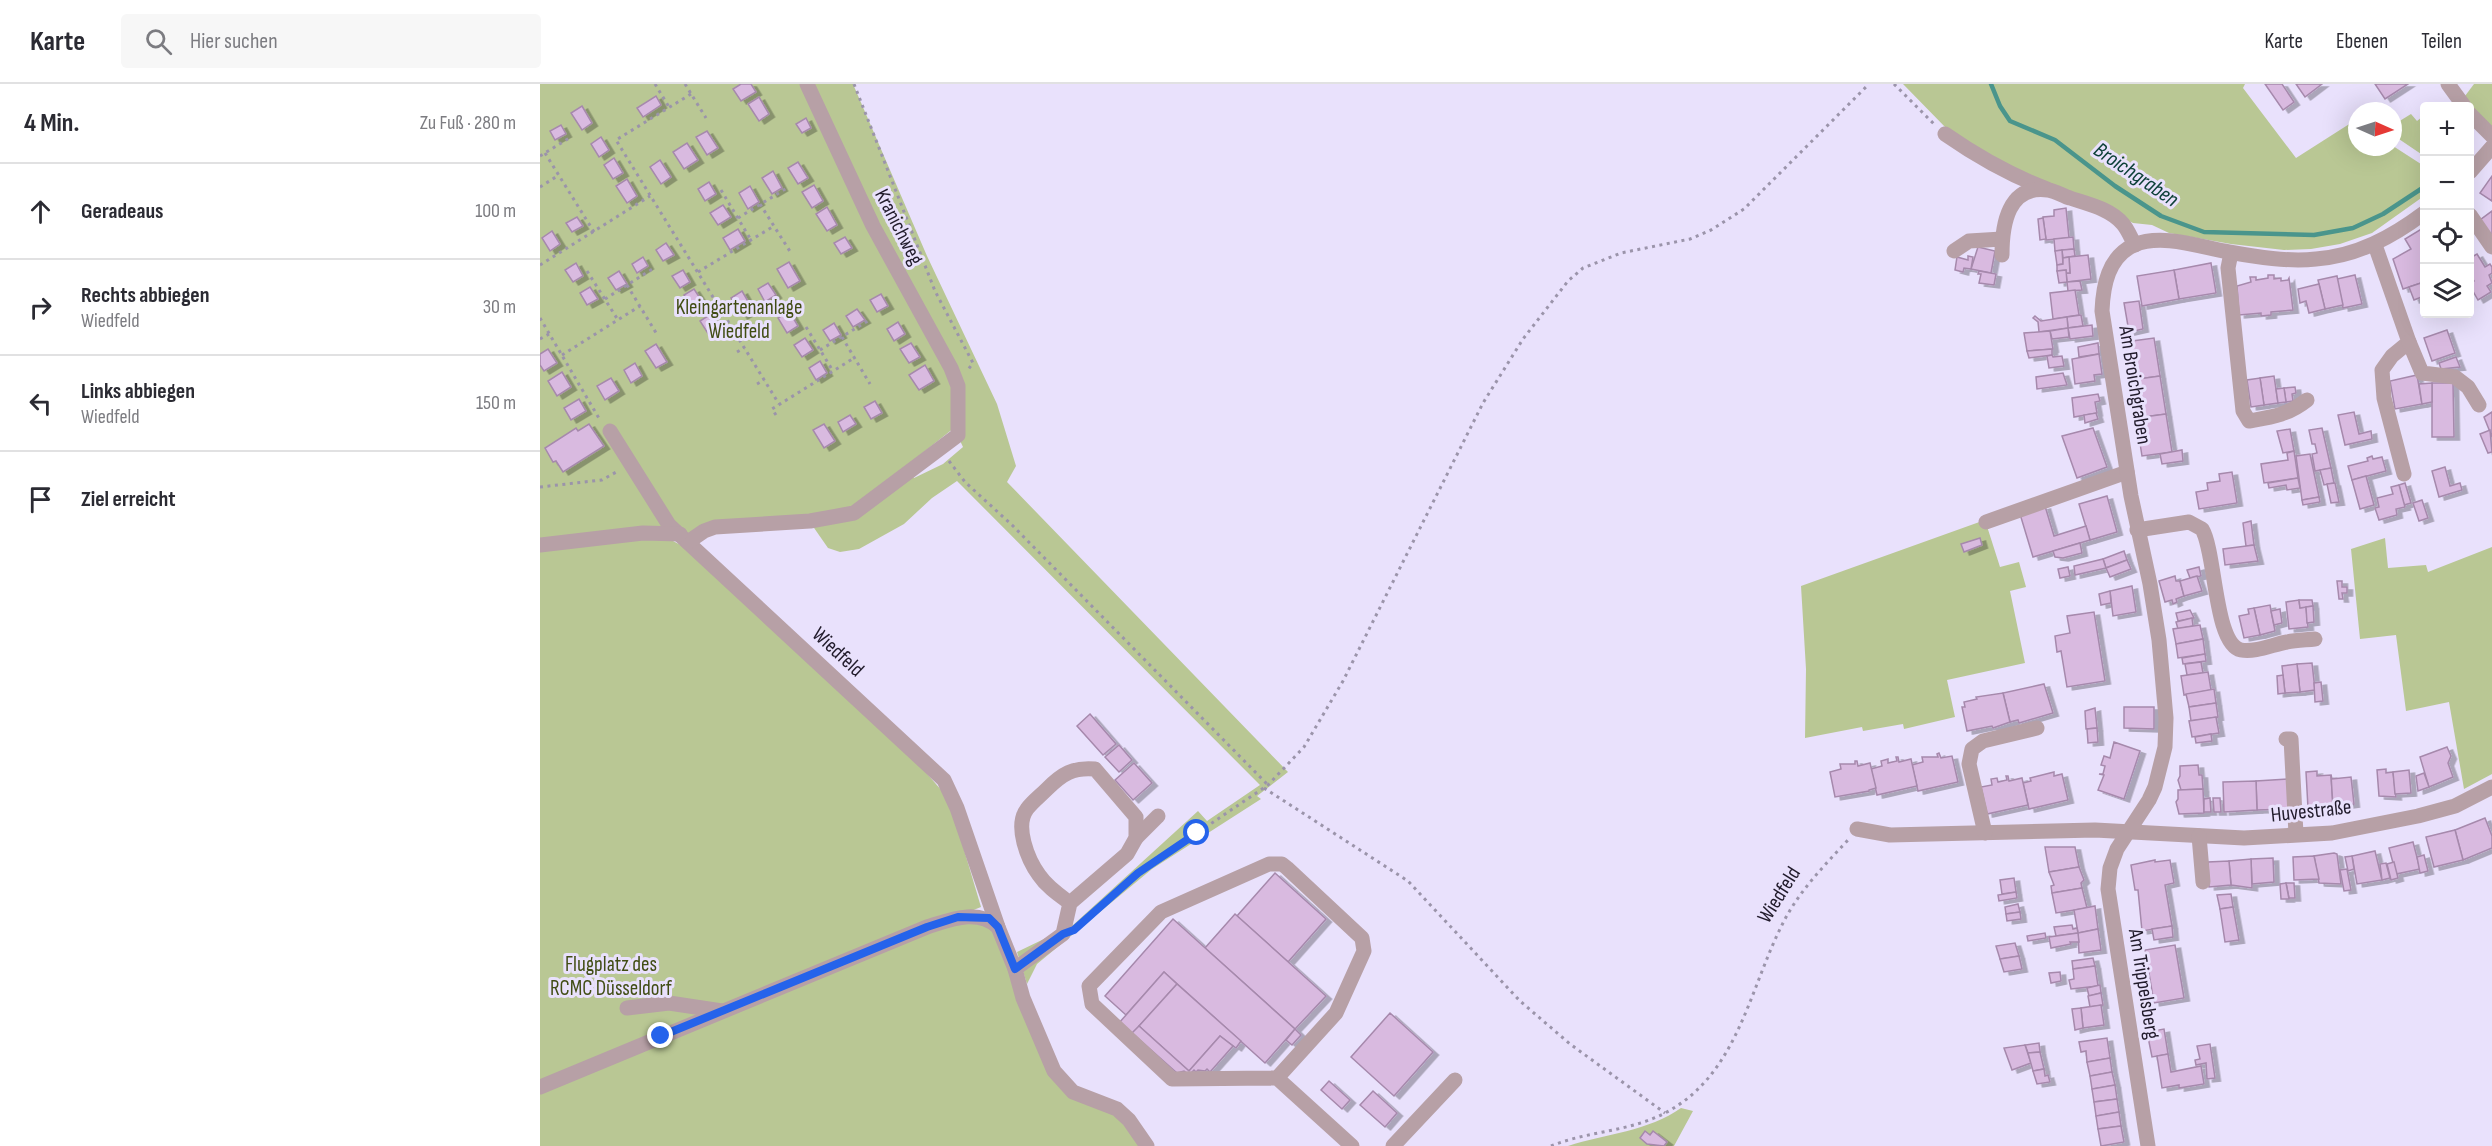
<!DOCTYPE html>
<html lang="de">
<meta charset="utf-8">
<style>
:root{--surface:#fff;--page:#f7f7f7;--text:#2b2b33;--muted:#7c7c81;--line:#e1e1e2}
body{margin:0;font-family:"Sofia Sans Condensed",sans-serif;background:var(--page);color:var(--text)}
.controls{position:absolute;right:18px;top:18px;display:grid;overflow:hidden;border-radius:6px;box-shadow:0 6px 24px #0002}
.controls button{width:54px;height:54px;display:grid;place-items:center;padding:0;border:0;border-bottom:2px solid var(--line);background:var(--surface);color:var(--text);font:30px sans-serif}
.compass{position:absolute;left:1808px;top:18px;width:54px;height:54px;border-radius:50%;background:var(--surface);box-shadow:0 6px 24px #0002;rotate:93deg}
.stop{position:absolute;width:18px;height:18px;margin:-14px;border:4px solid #2563eb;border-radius:50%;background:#fff}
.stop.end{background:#2563eb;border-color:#fff;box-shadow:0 2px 6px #0008}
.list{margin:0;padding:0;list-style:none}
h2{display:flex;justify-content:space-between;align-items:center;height:78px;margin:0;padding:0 24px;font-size:26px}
h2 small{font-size:20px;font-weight:400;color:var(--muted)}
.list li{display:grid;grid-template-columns:39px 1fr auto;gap:18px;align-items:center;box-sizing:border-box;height:96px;padding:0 24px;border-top:2px solid var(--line)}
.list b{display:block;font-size:22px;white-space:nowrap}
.list p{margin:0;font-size:20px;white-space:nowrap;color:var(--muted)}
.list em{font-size:20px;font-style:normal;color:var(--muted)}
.icon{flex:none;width:33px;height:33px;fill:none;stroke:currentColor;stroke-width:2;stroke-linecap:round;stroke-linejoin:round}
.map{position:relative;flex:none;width:1952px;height:1062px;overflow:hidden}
header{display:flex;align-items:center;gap:36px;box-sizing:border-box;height:84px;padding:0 30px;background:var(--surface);border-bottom:2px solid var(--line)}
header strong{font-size:28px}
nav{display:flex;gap:33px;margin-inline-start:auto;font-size:21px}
.search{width:420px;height:54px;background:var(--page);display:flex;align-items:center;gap:15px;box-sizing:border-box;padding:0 21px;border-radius:6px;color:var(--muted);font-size:22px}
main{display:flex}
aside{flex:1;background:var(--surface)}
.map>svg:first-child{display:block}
.green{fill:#b9c794;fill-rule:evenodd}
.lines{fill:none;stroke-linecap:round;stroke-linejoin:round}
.stream{stroke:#4a958c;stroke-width:4.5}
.building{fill:#d9bae0;stroke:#a689ac;stroke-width:1.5;filter:url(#shadow)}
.path{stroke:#9b94aa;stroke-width:3;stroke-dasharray:3 4.5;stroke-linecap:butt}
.minor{stroke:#b7a0a6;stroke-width:15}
.route{stroke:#2563eb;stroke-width:8}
.labels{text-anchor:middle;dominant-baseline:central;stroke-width:6;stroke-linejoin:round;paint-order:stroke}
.street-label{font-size:21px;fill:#211b2b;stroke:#e9e1fc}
.park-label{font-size:21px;fill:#414d14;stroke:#e9e1fc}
.water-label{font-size:22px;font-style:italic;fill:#0e4139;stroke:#e9e1fc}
</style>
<header>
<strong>Karte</strong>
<div class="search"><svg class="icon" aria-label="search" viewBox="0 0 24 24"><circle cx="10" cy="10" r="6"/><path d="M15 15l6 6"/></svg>Hier suchen</div>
<nav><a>Karte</a><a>Ebenen</a><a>Teilen</a></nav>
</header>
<main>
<aside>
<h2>4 Min.<small>Zu Fuß · 280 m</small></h2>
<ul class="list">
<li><svg class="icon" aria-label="ahead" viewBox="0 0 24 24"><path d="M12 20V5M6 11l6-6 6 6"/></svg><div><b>Geradeaus</b></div><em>100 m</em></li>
<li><svg class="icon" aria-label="right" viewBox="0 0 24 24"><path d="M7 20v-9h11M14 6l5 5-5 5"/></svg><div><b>Rechts abbiegen</b><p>Wiedfeld</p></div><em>30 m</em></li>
<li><svg class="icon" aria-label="left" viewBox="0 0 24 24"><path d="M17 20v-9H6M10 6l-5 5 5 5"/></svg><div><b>Links abbiegen</b><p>Wiedfeld</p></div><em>150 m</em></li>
<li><svg class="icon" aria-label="arrive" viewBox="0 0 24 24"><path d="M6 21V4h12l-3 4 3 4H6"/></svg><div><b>Ziel erreicht</b></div></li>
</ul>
</aside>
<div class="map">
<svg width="1952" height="1062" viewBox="0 0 1952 1062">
<defs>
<filter id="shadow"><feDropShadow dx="5.5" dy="3" stdDeviation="0" flood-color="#0004"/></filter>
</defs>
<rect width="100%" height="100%" fill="#e9e1fc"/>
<!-- green -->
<g class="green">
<path d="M0,0H313L387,172L457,320L476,382L467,398L748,688L717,712L721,715L612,785L497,880L487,900L477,868L533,841L658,727L667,737L720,701L417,397L392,414L364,440L319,465L300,468L288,464L272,441L140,450L0,455ZM414,344L423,363L403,380L374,394L365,383Z"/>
<polygon points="1363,0 1705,0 1703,4 1756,74 1814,37 1817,39 1817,63 1853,62 1884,82 1884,112 1832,149 1800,160 1771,165 1744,166 1691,160 1629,149 1612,141 1593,139 1567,125 1473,84 1407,45"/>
<polygon points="1934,0 1952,0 1952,46 1922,16"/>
<polygon points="1871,30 1877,37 1882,33 1884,36 1884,72 1853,51 1853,31 1858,38"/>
<polygon points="1445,436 1460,483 1479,478 1486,503 1470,507 1485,579 1407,596 1415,633 1364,645 1363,640 1323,647 1322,643 1265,654 1266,585 1261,502"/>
<polygon points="111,453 133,457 150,466 376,677 409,715 441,823 0,999 0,464"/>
<polygon points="1845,454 1848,484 1886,481 1888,488 1952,463 1952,690 1924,705 1909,618 1866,627 1856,551 1820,555 1811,465"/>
<polygon points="442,837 456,849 508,984 576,1032 603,1062 0,1062 0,1006 390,845"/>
<path d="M1141,1024L1153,1027L1134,1062H1028C1065,1050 1109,1047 1141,1024Z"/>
</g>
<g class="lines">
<!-- stream -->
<polyline class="stream" points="1451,0 1460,22 1470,37 1515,56 1575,102 1621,132 1664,148 1774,151 1813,144 1843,130 1884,103"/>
</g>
<!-- building -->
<g class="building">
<polygon points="201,0 211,0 216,8 201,17 193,5"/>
<polygon points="1725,0 1742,0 1754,18 1743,26"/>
<polygon points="1756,0 1782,0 1765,13"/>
<polygon points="1835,0 1868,0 1845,15"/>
<polygon points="116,12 121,21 103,33 97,24"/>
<polygon points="219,13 229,30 219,37 208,20"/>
<polygon points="42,22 52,39 42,46 31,29"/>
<polygon points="266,34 271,44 262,49 256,40"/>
<polygon points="21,41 26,50 15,56 10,47"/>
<polygon points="167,47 178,64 167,71 156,53"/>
<polygon points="61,53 69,66 59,73 51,60"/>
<polygon points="147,59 158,76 144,85 133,68"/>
<polygon points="74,74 83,89 73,95 64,81"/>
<polygon points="120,76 131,93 121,100 110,83"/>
<polygon points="258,78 268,94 258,100 248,84"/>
<polygon points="233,87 242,104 232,110 222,94"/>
<polygon points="1952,92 1952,117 1940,109"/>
<polygon points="87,95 97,112 87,119 76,102"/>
<polygon points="169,98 176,110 165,117 158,105"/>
<polygon points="274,101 283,117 272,124 262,108"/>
<polygon points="210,102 219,118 208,125 199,109"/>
<polygon points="183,121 191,133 178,141 170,129"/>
<polygon points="287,123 297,141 287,147 276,130"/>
<polygon points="1526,124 1529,154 1506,156 1503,133 1514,132 1514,126"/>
<polygon points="1952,127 1952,152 1940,136"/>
<polygon points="37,133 43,142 32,148 26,139"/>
<polygon points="1503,134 1506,155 1500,156 1498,135"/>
<polygon points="1883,144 1884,198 1863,205 1853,175 1871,165 1865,155"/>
<polygon points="198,145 205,157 190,166 183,154"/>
<polygon points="12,147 20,160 10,167 2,154"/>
<polygon points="305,153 312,164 301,170 294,159"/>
<polygon points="1533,153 1534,165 1515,167 1514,155"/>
<polygon points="126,159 134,171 123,177 116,166"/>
<polygon points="1438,163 1455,167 1451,189 1431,185"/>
<polygon points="1534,165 1535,172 1523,174 1522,166"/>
<polygon points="1522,166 1523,180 1517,181 1515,167"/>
<polygon points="1937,170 1945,183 1950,180 1952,183 1952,189 1949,191 1952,199 1947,202 1951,208 1938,216 1930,202 1934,197 1930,191 1930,174"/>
<polygon points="1548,171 1551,195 1527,198 1526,189 1530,189 1529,173"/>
<polygon points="1428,172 1433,173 1431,185 1424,184 1423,188 1415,186 1417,173 1428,176"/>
<polygon points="103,173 108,182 97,189 92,180"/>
<polygon points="1529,173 1530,189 1526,189 1526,186 1517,187 1517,181 1523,180 1523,174"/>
<polygon points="249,178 260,197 248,204 237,185"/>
<polygon points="36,179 43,192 33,198 25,186"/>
<polygon points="1671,179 1676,209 1639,215 1634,186"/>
<polygon points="143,186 150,198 140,204 132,192"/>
<polygon points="1526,186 1527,198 1519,199 1517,187"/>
<polygon points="1634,186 1639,215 1602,222 1597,192"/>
<polygon points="79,187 87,200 76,206 68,194"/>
<polygon points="1439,187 1456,190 1454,201 1439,199 1441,190 1438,190"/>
<polygon points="1728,191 1734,191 1734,195 1741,194 1741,197 1748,196 1749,194 1753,226 1731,228 1731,231 1721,232 1721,229 1699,231 1697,202 1711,198 1710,193 1716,193 1716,196 1728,194"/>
<polygon points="1815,191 1822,220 1803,224 1797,195"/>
<polygon points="1797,192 1803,221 1785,225 1778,196"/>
<polygon points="1540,197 1542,206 1528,207 1527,198"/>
<polygon points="228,199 236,211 225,218 218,205"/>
<polygon points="1881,199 1884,212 1874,216 1869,203"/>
<polygon points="1779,200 1785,225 1769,229 1766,217 1760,219 1758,205"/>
<polygon points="50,203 58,215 47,221 40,209"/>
<polygon points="154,205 165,222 155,228 144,211"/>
<polygon points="1535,206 1539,231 1513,235 1510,209"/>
<polygon points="202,207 213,226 202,232 191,214"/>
<polygon points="341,210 348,222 337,228 330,216"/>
<polygon points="1599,217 1603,245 1589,248 1584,219"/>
<polygon points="317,225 325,236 313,243 306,232"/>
<polygon points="249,227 258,242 247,249 238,234"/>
<polygon points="171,230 179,245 169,251 160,237"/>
<polygon points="1541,231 1543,242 1528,244 1527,233"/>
<polygon points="1495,232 1501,237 1527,233 1528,244 1499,248 1498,238 1493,234"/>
<polygon points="358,238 365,250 354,257 347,245"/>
<polygon points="294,239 301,251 290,257 283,246"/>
<polygon points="1552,241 1553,252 1530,255 1528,244"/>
<polygon points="1528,244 1529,253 1512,255 1510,247"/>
<polygon points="1907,246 1915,269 1892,277 1884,254"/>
<polygon points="1510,247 1513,265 1487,267 1484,249"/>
<polygon points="265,254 273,266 262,273 254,261"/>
<polygon points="1614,254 1620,292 1591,296 1588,283 1586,284 1584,275 1587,274 1585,258"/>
<polygon points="371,259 380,273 369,279 360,265"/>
<polygon points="1558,259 1559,270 1539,273 1538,263"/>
<polygon points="116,260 127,278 116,284 105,267"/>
<polygon points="8,265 17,279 4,287 0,281 0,270"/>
<polygon points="1512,265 1512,271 1489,274 1487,267"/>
<polygon points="1559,270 1562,290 1554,291 1555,297 1535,300 1532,275"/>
<polygon points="1512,271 1513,273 1522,272 1524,282 1509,284 1507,272"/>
<polygon points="1916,273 1920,283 1901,285 1899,279"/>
<polygon points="280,277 287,289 276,296 269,284"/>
<polygon points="95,279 102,292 91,299 84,286"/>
<polygon points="385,281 394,297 379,306 369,291"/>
<polygon points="22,288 31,303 17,312 8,297"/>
<polygon points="1523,289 1527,301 1497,305 1496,293"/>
<polygon points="1877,291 1882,320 1855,325 1850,297"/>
<polygon points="1620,292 1626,330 1596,334 1594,318 1591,319 1590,310 1593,310 1591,296"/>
<polygon points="1734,292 1738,319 1724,321 1720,294"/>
<polygon points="71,294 79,307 65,316 57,302"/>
<polygon points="1720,294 1724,321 1711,323 1707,296"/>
<polygon points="1892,299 1913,299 1914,353 1892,353"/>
<polygon points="1892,299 1892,318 1882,320 1879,300"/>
<polygon points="1755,303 1756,309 1752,310 1753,317 1746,318 1744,304"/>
<polygon points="1744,304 1746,318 1738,319 1736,305"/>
<polygon points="1558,310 1560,317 1555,318 1557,329 1534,333 1532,314"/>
<polygon points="39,315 46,327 31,336 24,324"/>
<polygon points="335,317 342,329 331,335 324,323"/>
<polygon points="1814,328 1819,350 1831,347 1832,355 1805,361 1798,331"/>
<polygon points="1952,328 1952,353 1944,333"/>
<polygon points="1556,329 1558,335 1545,339 1544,331"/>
<polygon points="1626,330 1632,368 1602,372 1596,334"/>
<polygon points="310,331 316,340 303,348 298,338"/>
<polygon points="49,340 64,362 23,388 16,377 13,378 5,364 36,344 38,347"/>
<polygon points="284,340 295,357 284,364 273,346"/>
<polygon points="1553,344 1567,383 1537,394 1522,352"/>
<polygon points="1782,344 1791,384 1775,387 1772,370 1777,369 1775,360 1772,360 1769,346"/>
<polygon points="1750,345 1754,367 1743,369 1737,347"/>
<polygon points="1950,346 1952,368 1948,369 1940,350"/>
<polygon points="1642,366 1643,377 1622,380 1620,370"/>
<polygon points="1754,367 1758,394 1724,399 1721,380 1748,376 1747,369"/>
<polygon points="1770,370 1779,413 1762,416 1756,372"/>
<polygon points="1832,372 1833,375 1842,373 1846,387 1812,396 1808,382 1828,377 1827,374"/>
<polygon points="1905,383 1910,402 1920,399 1922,406 1899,413 1892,387"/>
<polygon points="1791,384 1794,399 1784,401 1780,386"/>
<polygon points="1692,388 1697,419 1659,425 1656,408 1668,406 1667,399 1680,397 1679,390"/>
<polygon points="1826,392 1834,421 1820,425 1812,396"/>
<polygon points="1758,394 1760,404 1747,406 1746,401 1729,404 1728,399"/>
<polygon points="1795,399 1799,418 1791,419 1787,400"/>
<polygon points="1865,399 1871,419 1864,421 1859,401"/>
<polygon points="1859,401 1865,423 1856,425 1857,431 1839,436 1835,424 1839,423 1837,414 1853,410 1851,403"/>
<polygon points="1567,412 1577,448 1550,456 1539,420"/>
<polygon points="1779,413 1780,418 1763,421 1762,416"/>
<polygon points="1882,416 1888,434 1879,437 1873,419"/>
<polygon points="1505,422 1514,452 1546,442 1550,456 1493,473 1480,430"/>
<polygon points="1711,437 1714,461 1706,462 1703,439"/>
<polygon points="1440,454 1442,461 1424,468 1421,460"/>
<polygon points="1540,459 1542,469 1523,474 1515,473 1513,467"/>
<polygon points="1714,461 1718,477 1685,481 1683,465"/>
<polygon points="1584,467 1587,476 1566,484 1563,475"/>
<polygon points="1563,475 1566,484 1535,491 1534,482"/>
<polygon points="1587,476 1591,485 1570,493 1566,484"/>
<polygon points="1528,483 1530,492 1520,494 1518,485"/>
<polygon points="1659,483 1661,492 1650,494 1647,486"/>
<polygon points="1635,492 1636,497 1640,497 1644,512 1636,515 1637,518 1633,520 1632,516 1625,518 1619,497"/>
<polygon points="1657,492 1662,507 1644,512 1640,497"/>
<polygon points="1797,497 1802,497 1802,503 1807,503 1807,509 1802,509 1803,515 1799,515"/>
<polygon points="1592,502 1596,528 1573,532 1570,507"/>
<polygon points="1570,507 1571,519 1561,521 1559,510"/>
<polygon points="1759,516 1760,524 1766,523 1768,543 1749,545 1746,518"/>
<polygon points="1759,516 1772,516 1773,522 1760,524"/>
<polygon points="1730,521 1735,547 1720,551 1714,524"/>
<polygon points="1773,522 1774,538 1767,539 1766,523"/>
<polygon points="1714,524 1720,551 1704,554 1699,532 1709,530 1708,525"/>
<polygon points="1740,525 1742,539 1734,541 1731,527"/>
<polygon points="1650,526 1654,534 1638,537 1636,529"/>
<polygon points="1554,528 1565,597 1527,603 1521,567 1517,568 1515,552 1530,549 1527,532"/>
<polygon points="1652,534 1653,542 1638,545 1636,538"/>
<polygon points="1660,541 1663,555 1636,560 1633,545"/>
<polygon points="1663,555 1665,570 1638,574 1636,560"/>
<polygon points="1665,570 1666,577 1643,580 1642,574"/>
<polygon points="1661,578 1663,589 1647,591 1645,580"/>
<polygon points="1772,579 1775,606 1760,608 1757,580"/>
<polygon points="1757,580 1760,608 1745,609 1742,582"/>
<polygon points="1668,588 1671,606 1644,611 1641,592"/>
<polygon points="1743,591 1745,609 1738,610 1737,592"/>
<polygon points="1781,598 1783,617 1775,618 1774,599"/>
<polygon points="1504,600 1513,629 1479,639 1478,636 1470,638 1463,609"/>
<polygon points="1674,605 1676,619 1649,623 1646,610"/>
<polygon points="1463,609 1470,638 1453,644 1452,642 1427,647 1422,623 1425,623 1424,618 1437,615 1436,613"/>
<polygon points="1676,619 1678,633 1651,637 1649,623"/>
<polygon points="1584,623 1614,623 1614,645 1584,644"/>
<polygon points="1555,624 1557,644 1546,645 1545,627"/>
<polygon points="550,630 576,660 563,671 537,642"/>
<polygon points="1676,633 1679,649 1652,653 1649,637"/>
<polygon points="1557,644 1558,658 1548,659 1547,645"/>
<polygon points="1671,650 1672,657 1656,659 1655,653"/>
<polygon points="1574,658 1600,667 1584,715 1558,706 1564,691 1559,690 1563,690 1565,682 1561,681 1564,672 1570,674"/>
<polygon points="579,661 592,676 579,688 565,673"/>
<polygon points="1907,663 1911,672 1908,679 1913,693 1889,703 1880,673"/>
<polygon points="1399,669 1401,674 1412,672 1418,698 1378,707 1372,681 1383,678 1382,673 1398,673 1397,670"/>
<polygon points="1356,673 1358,673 1359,678 1371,675 1377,702 1337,711 1331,685 1342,682 1341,677 1348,675 1348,679 1357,677"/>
<polygon points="1315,677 1317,677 1318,682 1330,679 1336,704 1329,706 1329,707 1295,713 1290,688 1301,685 1300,680 1315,680"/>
<polygon points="594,679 612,699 593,716 575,696"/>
<polygon points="1658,681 1659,691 1662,691 1663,705 1641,706 1638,696 1640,692 1640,682"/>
<polygon points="1846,685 1846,689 1853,688 1856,713 1839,712 1837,686"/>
<polygon points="1869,686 1871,709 1855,710 1853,688"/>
<polygon points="1777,687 1777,692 1791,691 1793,723 1785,726 1768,724 1766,688"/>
<polygon points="1514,688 1514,692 1522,690 1528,716 1489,725 1483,699 1491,697 1490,694"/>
<polygon points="1884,689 1889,703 1878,707 1876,692"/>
<polygon points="1791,691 1792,695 1811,693 1814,720 1793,723"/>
<polygon points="1466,692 1468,692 1469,697 1482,694 1488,721 1447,730 1441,703 1452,701 1451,695 1457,694 1458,698 1467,696"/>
<polygon points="1749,695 1751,725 1717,726 1716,697"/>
<polygon points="1716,697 1717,726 1684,728 1683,698"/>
<polygon points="1663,705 1664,729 1639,730 1636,718 1638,715 1638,706"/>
<polygon points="1670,714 1671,728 1664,728 1664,715"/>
<polygon points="1673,714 1680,714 1681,728 1674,728"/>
<polygon points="1945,734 1952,752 1952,764 1923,776 1915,746"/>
<polygon points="1915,746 1923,776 1894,783 1886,753"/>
<polygon points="1873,758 1880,785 1856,790 1849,764"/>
<polygon points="1505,763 1535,763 1539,783 1509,788"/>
<polygon points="1835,767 1842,796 1817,800 1812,772"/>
<polygon points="1794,769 1797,770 1801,800 1779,799 1774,772"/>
<polygon points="1884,771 1888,787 1880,789 1877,773"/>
<polygon points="1774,772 1779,795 1754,796 1753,773"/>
<polygon points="1812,772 1814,785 1808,787 1805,773"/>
<polygon points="1733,774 1734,798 1712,800 1711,775"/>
<polygon points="1711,775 1712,804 1691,801 1689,777"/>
<polygon points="1615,776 1615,778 1630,776 1634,799 1625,801 1632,842 1602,847 1598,806 1595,806 1591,781"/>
<polygon points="1689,777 1691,801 1669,803 1668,778"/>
<polygon points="1854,778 1858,794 1851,796 1847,780"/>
<polygon points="1846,779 1850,794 1842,796 1840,780"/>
<polygon points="1539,783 1544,796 1541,799 1542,804 1512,809 1511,802 1514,801 1509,788"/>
<polygon points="1807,785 1811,806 1804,807 1800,786"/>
<polygon points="735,789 786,835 748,878 697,832"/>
<polygon points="1474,794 1476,808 1462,810 1460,796"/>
<polygon points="1746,799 1754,799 1755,814 1749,814"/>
<polygon points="1746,799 1749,815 1741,815 1740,800"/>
<polygon points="1542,804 1547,824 1516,829 1512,809"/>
<polygon points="1476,808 1477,814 1459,817 1458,811"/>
<polygon points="1691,810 1693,823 1680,825 1677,811"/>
<polygon points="1478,820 1480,828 1466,830 1465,823"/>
<polygon points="1555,822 1558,845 1538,849 1534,826"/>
<polygon points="1693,823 1699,856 1685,858 1680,825"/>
<polygon points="1480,828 1481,835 1467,837 1466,830"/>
<polygon points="695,830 786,912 755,945 665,864"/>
<polygon points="633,835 755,945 725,979 624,888 586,931 565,912"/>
<polygon points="1532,841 1533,845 1537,844 1538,849 1516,852 1514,843"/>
<polygon points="1632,842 1633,853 1614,856 1612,845"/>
<polygon points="1558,845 1561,866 1539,869 1538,849"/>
<polygon points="1505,849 1506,854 1488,857 1487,852"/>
<polygon points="1538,849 1539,858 1530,858 1531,860 1511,864 1509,853"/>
<polygon points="1475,859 1479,872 1460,875 1456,862"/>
<polygon points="1635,861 1644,914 1614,919 1605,866"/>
<polygon points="1479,872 1482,885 1464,888 1460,875"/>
<polygon points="1553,874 1555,882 1533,885 1532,877"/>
<polygon points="1555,882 1558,902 1531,905 1529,896 1534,895 1533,885"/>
<polygon points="624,888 637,900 592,950 579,939"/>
<polygon points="1520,888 1521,897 1511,899 1509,889"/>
<polygon points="637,900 701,957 696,964 680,952 649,987 599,942"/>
<polygon points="1560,901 1561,909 1549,912 1547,904"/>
<polygon points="1561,909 1563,921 1550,923 1548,912"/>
<polygon points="1561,921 1564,941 1543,944 1541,924"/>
<polygon points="1541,924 1543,944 1535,946 1532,925"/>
<polygon points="850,929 893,968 854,1012 811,973"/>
<polygon points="599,942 649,987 680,952 693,962 670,988 667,985 665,987 658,986 656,988 654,986 649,991 644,987 637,989 592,949"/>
<polygon points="755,945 761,951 752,961 746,956"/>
<polygon points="1624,945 1628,970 1612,973 1607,948"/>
<polygon points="1567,954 1570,974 1547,978 1546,967 1541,968 1539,958"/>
<polygon points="1499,959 1500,968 1488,969 1485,961"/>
<polygon points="1670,960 1675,994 1667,995 1666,979 1656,981 1655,976 1660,975 1657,962"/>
<polygon points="1485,961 1491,979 1472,986 1464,964"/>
<polygon points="1500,968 1504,985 1493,987 1488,969"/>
<polygon points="1628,970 1631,988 1661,982 1664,1000 1639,1004 1639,1001 1622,1004 1617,972"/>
<polygon points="1570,974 1572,988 1550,992 1547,978"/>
<polygon points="1504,985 1505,992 1508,991 1510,998 1497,1000 1493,987"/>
<polygon points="1572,988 1575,1001 1552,1005 1550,992"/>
<polygon points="789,997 810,1016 802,1025 781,1006"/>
<polygon points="1575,1001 1577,1015 1554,1018 1552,1005"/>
<polygon points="833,1007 857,1029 845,1043 820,1021"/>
<polygon points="1577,1015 1579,1028 1556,1032 1554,1018"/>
<polygon points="1579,1028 1581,1042 1558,1045 1556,1032"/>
<polygon points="1581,1042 1584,1058 1561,1062 1558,1045"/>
<polygon points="1105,1047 1110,1051 1113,1047 1127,1058 1124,1062 1107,1060 1100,1054"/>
</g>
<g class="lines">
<!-- path -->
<g class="path">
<polyline points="115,0 129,23"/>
<polyline points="145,0 166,34"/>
<polyline points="314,0 395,207 433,279 427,287"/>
<polyline points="1354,0 1395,41"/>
<polyline points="151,10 76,56 239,320"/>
<polyline points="5,69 54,148"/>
<polyline points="0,72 31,53"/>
<polyline points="0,103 19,91"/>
<polyline points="181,106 211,156"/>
<polyline points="220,120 251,169"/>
<polyline points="198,134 247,104"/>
<polyline points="0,181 110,112"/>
<polyline points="47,187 78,236"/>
<polyline points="158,188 234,142"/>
<polyline points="87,201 118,252"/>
<polyline points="65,215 114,184"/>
<polyline points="0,234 60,336"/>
<polyline points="266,243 293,287"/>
<polyline points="302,253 330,300"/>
<polyline points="0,255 9,250"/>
<polyline points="280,266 331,235"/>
<polyline points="197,268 204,264"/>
<polyline points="22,271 100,222"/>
<polyline points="217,300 224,296"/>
<polyline points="236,331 232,325 314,274"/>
<polyline points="409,377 425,398 472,441 728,701"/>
<polyline points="0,403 62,396 78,387"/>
<polyline points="724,704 868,797 980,917 1030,960 1125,1029"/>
<polyline points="541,840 598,789 728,701 764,663 803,597 943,319 983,255 1028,197 1043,184 1081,169 1150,155 1171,146 1204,125 1329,0"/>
<path d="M1011,1062C1047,1047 1089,1048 1125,1029C1198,991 1209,905 1243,839C1259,807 1284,782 1308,756"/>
</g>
<!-- minor -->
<g class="minor">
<polyline points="1908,0 1924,22"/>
<polyline points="1930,30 1952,52"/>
<path d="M1405,50C1438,73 1470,91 1507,105"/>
<polyline points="1930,88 1952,63"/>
<polyline points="1930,131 1952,163"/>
<polyline points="1835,161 1869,258 1852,272 1842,286 1844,314 1864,390"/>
<polyline points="1414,167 1429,157 1462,155"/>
<path d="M1691,169L1688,184L1703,327L1709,337C1732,333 1748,331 1767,316"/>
<path d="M1462,171C1462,141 1468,100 1508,106C1516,107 1523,112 1530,114C1548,120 1571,125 1583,140C1588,146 1591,154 1595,161"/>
<polyline points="1869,258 1882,289 1915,293 1928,303 1939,321"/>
<polyline points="70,347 129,441 404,696 417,724 458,843 475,885 483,914 514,987 533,1008 577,1025 589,1036 607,1062"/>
<polyline points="1446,438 1587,388"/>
<path d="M1597,446L1649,438L1662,445C1676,468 1674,560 1701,566C1715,569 1734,560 1747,558C1756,556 1766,556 1775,555"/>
<polyline points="148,458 164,447 175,443 270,437 314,429 418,351 418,302 411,284 333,142 267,0"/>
<polyline points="0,461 103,449 140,450"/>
<polyline points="1746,655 1751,655 1756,750"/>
<polyline points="1317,745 1350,751 1555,746 1704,754 1792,749 1878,732 1915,722 1952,703"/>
<polyline points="1445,749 1429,680 1432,665 1443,657 1497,644"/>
<polyline points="1659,752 1663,798"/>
<polyline points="596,754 618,732"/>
<path d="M475,885L523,850L530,819L587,770L596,754V733L555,685C533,683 522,690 507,705C500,712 492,718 487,725C474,742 488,776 499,791C507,803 519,811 530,819"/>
<polyline points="87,924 129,919 182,927"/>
<polyline points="737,994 796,929 824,867 822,854 747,784 742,780 729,780 621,828 549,902 552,920 632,995 737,994 812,1062"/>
<path d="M0,1003L387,843C410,836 437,824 458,843"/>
<polyline points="853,1062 915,996"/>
<path d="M1608,1062L1568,805L1570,784L1577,765L1609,716L1615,703L1625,663L1626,634L1619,556L1610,500L1591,412L1562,227C1563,202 1568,173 1594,161C1622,149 1660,163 1689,168C1717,173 1748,178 1776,175C1817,172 1852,153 1884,129"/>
</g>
</g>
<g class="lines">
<!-- route -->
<polyline class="route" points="121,952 387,843 418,833 449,834 458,843 475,885 523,850 534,846 598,789 657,749"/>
</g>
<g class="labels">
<!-- street labels -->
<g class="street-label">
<text transform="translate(359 143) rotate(63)">Kranichweg</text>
<text transform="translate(1595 301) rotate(81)">Am Broichgraben</text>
<text transform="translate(298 568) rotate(43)">Wiedfeld</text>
<text transform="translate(1771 727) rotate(-6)">Huvestraße</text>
<text transform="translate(1239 811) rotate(-58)">Wiedfeld</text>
<text transform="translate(1604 900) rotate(81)">Am Trippelsberg</text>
</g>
<!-- park labels -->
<g class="park-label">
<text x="199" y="223">Kleingartenanlage<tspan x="199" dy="24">Wiedfeld</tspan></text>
<text x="71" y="880">Flugplatz des<tspan x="71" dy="24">RCMC Düsseldorf</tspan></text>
</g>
<!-- water labels -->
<g class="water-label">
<text transform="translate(1596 91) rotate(34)">Broichgraben</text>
</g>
</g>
</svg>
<div class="controls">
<button>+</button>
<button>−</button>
<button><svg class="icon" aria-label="locate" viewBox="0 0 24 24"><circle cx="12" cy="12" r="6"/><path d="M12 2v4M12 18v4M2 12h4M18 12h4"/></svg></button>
<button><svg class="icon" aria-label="layers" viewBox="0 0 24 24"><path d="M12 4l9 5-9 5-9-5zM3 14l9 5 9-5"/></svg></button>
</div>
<svg class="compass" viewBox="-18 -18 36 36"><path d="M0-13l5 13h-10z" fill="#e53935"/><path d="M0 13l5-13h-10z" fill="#7c7c81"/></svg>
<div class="stop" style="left:657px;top:749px"></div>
<div class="stop end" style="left:121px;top:952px"></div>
</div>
</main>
